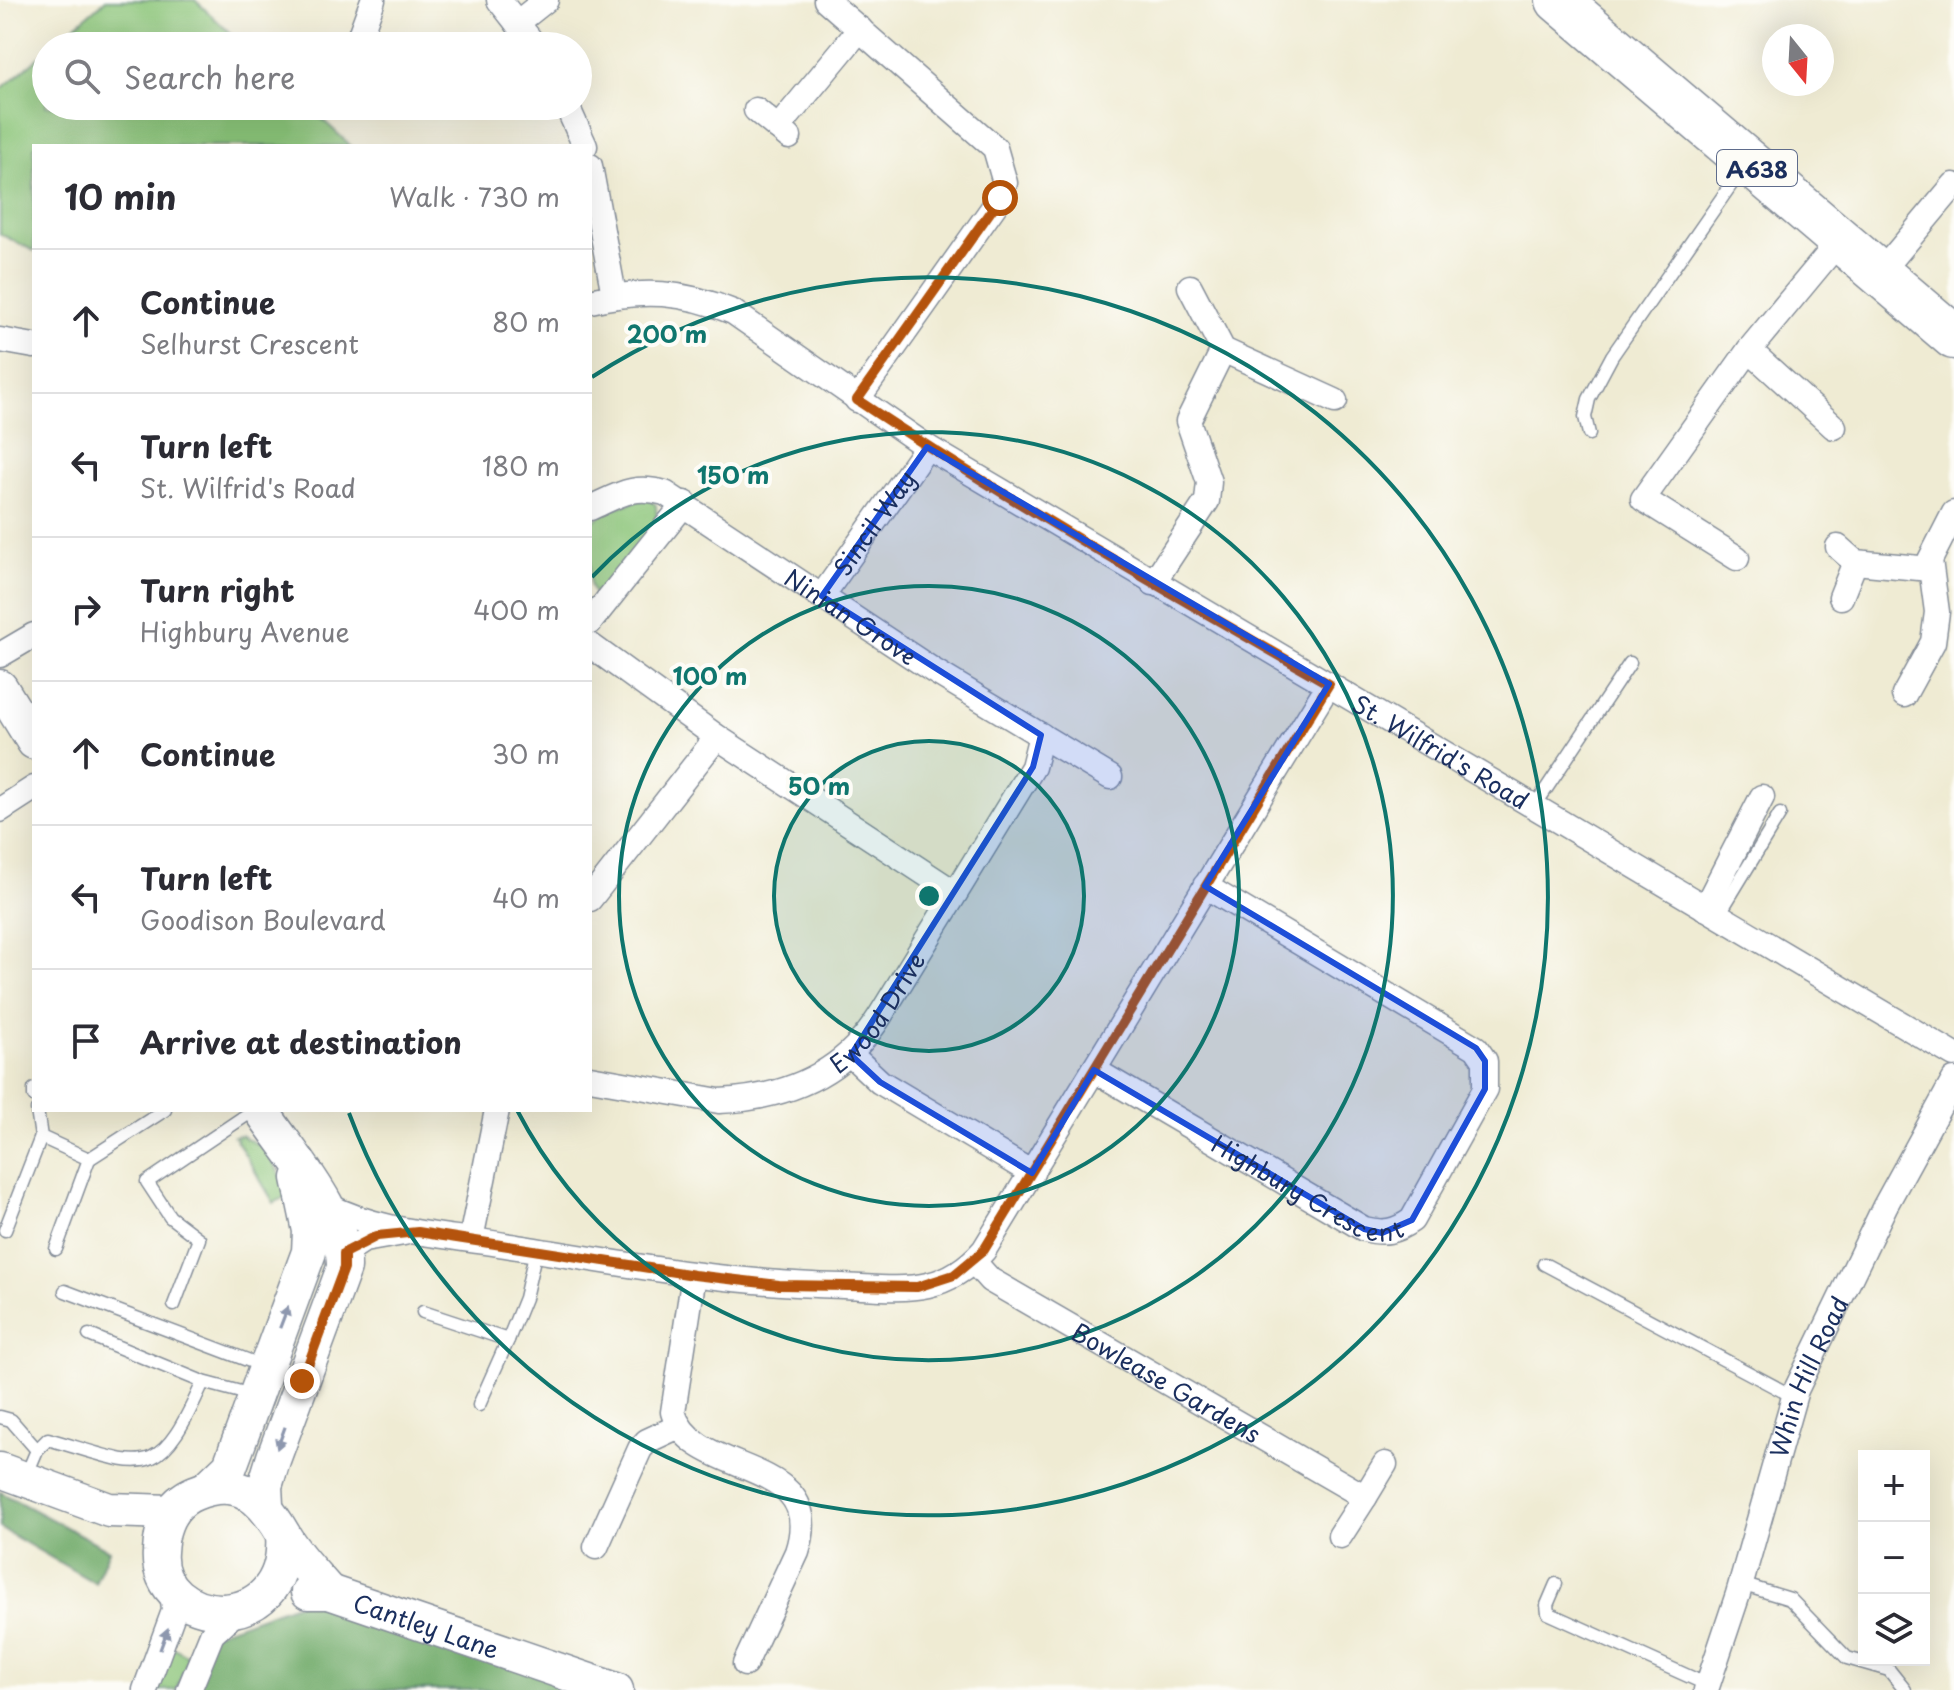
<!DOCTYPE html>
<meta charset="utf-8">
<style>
:root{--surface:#fff;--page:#f7f7f7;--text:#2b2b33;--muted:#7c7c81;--line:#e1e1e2}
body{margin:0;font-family:"Playpen Sans",sans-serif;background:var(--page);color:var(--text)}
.controls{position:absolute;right:24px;bottom:24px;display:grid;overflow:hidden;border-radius:0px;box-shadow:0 8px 32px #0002}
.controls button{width:72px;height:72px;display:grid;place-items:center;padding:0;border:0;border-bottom:2px solid var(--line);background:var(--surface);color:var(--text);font:40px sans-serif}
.compass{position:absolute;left:1762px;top:24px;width:72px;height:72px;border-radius:50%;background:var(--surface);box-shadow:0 8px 32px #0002;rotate:162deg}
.stop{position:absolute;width:24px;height:24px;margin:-18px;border:6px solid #b45309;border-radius:50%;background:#fff}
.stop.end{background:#b45309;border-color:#fff;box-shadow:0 2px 8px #0008}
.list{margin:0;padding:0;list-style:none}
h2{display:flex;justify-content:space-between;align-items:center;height:104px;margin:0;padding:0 32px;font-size:34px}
h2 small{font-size:26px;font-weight:400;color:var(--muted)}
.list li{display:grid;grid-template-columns:52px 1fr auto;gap:24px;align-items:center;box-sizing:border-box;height:144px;padding:0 32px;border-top:2px solid var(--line)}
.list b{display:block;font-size:30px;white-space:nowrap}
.list p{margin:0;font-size:26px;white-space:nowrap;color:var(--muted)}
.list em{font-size:26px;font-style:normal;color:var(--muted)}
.icon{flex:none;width:44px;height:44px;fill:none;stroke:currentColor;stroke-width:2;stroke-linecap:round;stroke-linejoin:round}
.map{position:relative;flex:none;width:1954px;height:1690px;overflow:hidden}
.search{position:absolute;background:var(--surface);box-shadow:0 8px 32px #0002;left:32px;top:32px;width:560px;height:88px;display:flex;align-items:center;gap:20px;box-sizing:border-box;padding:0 28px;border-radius:44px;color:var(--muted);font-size:30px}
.panel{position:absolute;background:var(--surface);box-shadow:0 8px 32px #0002;left:32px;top:144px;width:560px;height:968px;border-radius:0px}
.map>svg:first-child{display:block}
.green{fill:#8bc579;stroke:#537a6c;stroke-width:2}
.forest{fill:#70aa69;stroke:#466c64;stroke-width:2}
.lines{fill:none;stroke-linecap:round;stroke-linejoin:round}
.lane-casing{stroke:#858d98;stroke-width:15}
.street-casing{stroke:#858d98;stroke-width:27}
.secondary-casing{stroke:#858d98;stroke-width:37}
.highway-casing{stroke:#858d98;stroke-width:47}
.lane{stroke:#fff;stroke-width:12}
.street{stroke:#fff;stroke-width:24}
.secondary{stroke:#fff;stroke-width:34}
.highway{stroke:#fff;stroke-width:44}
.oneway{fill:#8d97ae}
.route{stroke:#b45309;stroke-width:10}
.marked{fill:#1d4ed8;fill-opacity:0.2;stroke:#1d4ed8;stroke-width:6;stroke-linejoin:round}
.ring{fill:none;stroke:#0f766e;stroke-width:4}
.labels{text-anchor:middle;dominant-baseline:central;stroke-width:8;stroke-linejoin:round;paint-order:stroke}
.shield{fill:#fdfcf7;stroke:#5f6c8c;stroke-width:2}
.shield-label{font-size:22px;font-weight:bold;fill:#1b2f5e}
.street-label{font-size:24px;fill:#1b2f5e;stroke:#fdfcf7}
.centre{fill:#0f766e;stroke:#fdfcf7;stroke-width:4}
.ring-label{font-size:24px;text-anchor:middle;font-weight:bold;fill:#0f766e;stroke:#fdfcf7;stroke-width:8;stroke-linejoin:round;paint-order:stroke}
</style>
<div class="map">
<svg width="1954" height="1690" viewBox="0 0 1954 1690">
<rect width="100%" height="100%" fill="#fdfcf7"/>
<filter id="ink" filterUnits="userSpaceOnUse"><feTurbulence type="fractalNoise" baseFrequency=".0125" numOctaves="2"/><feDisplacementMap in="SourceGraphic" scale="16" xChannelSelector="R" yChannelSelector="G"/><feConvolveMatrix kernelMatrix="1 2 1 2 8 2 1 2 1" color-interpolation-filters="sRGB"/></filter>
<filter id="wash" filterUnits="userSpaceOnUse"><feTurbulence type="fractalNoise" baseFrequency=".006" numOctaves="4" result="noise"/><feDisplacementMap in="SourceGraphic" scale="32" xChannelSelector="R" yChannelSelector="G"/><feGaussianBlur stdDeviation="1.8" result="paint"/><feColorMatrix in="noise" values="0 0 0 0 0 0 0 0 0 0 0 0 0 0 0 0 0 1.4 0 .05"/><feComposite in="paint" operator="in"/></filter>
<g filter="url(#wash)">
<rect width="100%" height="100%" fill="#efebd3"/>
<!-- green -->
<g class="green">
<polygon points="106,0 195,0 244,46 51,46"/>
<polygon points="46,51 46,106 308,106 351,146 34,146 34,251 0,234 0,90"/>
<polygon points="647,498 656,505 657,524 598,603 590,585 590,523 611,509"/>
<polygon points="240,1135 265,1148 291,1194 274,1203 234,1136"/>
<polygon points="173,1647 189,1657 176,1690 157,1690"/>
</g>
<!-- forest -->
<g class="forest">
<polygon points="0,1492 109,1550 95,1583 0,1528"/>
<polygon points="329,1592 605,1690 189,1690 212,1634"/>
</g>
</g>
<g filter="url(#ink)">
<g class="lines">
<defs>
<g id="lane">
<polyline points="1589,434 1585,417 1589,399 1612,356 1744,166"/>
<polyline points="1534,807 1630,663"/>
<polyline points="1718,916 1780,814"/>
<polyline points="34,1089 34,1096"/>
<polyline points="37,1110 41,1137 89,1159 56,1249"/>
<polyline points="89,1159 165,1110"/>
<polyline points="5,1230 41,1137"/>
<polyline points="1544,1264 1794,1397"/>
<polyline points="65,1291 263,1366"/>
<polyline points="174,1305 199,1239 170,1217 147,1182 254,1110"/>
<polyline points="423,1312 508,1340 525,1298 536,1250"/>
<polyline points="89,1335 203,1382"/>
<polyline points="479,1405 508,1340"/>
<polyline points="0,1417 11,1420 37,1450"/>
<path d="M26,1476L37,1450L48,1439C146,1467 157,1485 203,1382L252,1395"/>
<polyline points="1556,1584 1547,1605 1548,1613 1708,1685"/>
<polyline points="1741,1584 1790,1599 1847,1658 1889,1670 1905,1690"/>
</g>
<g id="street">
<polyline points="499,0 535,46"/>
<polyline points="826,0 995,148 1005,183 1000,198 857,400"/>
<polyline points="517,23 546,0"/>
<polyline points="356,46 373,0"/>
<polyline points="567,106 585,146"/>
<polyline points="756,110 789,137"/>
<polyline points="778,128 860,29"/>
<polyline points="590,166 614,295"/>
<polyline points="1881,272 1954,185"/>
<polyline points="1190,287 1223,350 1335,401"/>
<path id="s1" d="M590,301C642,289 684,291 733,312L927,447L1954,1055"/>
<polyline points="0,340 34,346"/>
<polyline points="1749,350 1834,427"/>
<path id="s2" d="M590,508C619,495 632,484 665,493L934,671L1110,777"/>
<polyline points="1838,547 1855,562 1841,597"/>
<polyline points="1737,558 1643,499 1749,350 1841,239"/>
<polyline points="1855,562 1930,569"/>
<polyline points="1153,583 1207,501 1209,482 1188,421 1223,350"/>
<path id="s3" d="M822,596L927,447"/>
<polyline points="590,622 685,503"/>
<polyline points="590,645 717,737 955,893"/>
<polyline points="0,655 34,635"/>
<polyline points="1904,695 1933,642 1937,612 1930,560 1954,513"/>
<polyline points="0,810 34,788"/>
<polyline points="590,899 717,737"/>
<polyline points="1705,908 1762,797"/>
<polyline points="851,1055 880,1082 1032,1173"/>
<path id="s4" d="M1094,1070L1364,1229C1384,1234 1395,1232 1412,1220L1485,1089V1061L1476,1048L1205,886"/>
<path id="s5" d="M590,1078L719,1101C786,1098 844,1074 880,1016L1033,767L1041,735"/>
<path d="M327,1205C380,1233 447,1235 505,1245C617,1263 729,1284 843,1286C870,1287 901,1291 928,1285C950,1280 969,1267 984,1250L1329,684"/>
<polyline points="471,1239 497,1110"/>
<polyline points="344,1253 364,1240 404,1233"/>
<path id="s6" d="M974,1262L990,1280L1365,1497L1340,1536"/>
<path d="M694,1275L673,1412C692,1480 829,1454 797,1552L745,1664"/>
<polyline points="1365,1497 1385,1464"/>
<polyline points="596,1547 640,1449 647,1441 677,1427"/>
<polyline points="145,1690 174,1611 172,1586"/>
<polyline points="189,1690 212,1634 239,1609"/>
<path id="s7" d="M1706,1690L1738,1594L1796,1390L1885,1206L1954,1080"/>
</g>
<g id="secondary">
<polyline points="0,687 34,742"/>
<path d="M261,1110C292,1157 345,1212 344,1268L274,1457L265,1486L266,1505"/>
<polyline points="0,1470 109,1510 171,1512"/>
<polyline points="207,1488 230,1466 309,1252 310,1231 299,1178"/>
<path d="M283,1534C291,1641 154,1626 160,1552C161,1528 170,1503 195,1493C240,1475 262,1498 283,1534C294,1555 314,1574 329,1592"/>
<path id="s8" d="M308,1592H329L616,1690"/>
</g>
<polyline id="highway" points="1558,0 1954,337"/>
</defs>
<!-- lane casing -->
<use href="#lane" class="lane-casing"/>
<!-- street casing -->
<use href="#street" class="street-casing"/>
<!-- secondary casing -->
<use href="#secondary" class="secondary-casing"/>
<!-- highway casing -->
<use href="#highway" class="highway-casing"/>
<!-- lane -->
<use href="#lane" class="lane"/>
<!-- street -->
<use href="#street" class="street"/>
<!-- secondary -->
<use href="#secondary" class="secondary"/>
<!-- highway -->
<use href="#highway" class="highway"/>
</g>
<!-- one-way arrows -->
<defs><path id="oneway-solid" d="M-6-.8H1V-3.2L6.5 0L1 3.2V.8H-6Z" transform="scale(2)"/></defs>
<g class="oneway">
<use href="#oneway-solid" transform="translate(284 1317) rotate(-69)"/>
<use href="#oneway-solid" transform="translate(281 1438) rotate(110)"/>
<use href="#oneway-solid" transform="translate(164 1639) rotate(-70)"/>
</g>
</g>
<g class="lines" filter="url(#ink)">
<!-- route -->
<path class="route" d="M302,1381L344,1268V1253L377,1236L418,1232L694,1275L779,1285L917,1287L954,1275L984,1250L1329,684C1170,593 1010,502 857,400L1000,198"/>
</g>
<!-- marked area -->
<path class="marked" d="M927,447L1329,684L1205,886L1476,1048L1485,1061V1089L1412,1220L1382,1233L1364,1229L1094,1070L1032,1173L880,1082L851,1055L1033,767L1041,735L822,596Z"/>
<!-- distance rings -->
<circle cx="929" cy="896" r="155" fill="#0f766e" fill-opacity=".12"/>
<g class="ring">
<circle cx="929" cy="896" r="155"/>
<circle cx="929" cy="896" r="310"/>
<path d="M592 577A464 464 0 1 1 517 1110"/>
<path d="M592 377A619 619 0 1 1 349 1113"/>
</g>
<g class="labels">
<!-- shield labels -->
<rect class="shield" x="1717" y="150" width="80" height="36" rx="6"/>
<g class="shield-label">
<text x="1757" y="168">A638</text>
</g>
<!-- street labels -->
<g class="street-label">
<text stroke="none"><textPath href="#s3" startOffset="90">Sincil Way</textPath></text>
<text stroke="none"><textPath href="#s2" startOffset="302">Ninian Grove</textPath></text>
<text stroke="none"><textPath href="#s1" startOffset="980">St. Wilfrid's Road</textPath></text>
<text stroke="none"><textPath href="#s5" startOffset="322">Ewood Drive</textPath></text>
<text stroke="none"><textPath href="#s4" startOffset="246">Highbury Crescent</textPath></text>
<text stroke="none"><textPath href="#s7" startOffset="330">Whin Hill Road</textPath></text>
<text stroke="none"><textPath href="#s6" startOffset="228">Bowlease Gardens</textPath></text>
<text stroke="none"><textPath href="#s8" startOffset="124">Cantley Lane</textPath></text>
</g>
</g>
<circle cx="929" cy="896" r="12" class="centre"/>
<g class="ring-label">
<text x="667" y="343">200 m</text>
<text x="733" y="484">150 m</text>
<text x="710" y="685">100 m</text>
<text x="819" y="795">50 m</text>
</g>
</svg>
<div class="controls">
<button>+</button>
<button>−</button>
<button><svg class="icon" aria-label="layers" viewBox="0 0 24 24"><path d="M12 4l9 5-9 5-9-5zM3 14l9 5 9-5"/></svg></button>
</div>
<svg class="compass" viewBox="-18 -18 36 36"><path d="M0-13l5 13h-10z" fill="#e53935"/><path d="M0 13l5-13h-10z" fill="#7c7c81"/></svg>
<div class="stop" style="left:1000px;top:198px"></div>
<div class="stop end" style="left:302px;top:1381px"></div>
<div class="search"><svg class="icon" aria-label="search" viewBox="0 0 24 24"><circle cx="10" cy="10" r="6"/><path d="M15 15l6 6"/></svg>Search here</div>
<section class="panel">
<h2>10 min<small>Walk · 730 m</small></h2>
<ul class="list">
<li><svg class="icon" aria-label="ahead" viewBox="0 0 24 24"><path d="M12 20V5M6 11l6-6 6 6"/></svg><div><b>Continue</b><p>Selhurst Crescent</p></div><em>80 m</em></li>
<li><svg class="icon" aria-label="left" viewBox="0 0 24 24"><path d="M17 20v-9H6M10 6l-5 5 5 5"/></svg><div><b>Turn left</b><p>St. Wilfrid's Road</p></div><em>180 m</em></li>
<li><svg class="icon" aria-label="right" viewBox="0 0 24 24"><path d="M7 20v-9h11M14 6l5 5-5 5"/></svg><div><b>Turn right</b><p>Highbury Avenue</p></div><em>400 m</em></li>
<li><svg class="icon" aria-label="ahead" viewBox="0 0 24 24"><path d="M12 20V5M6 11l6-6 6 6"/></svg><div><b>Continue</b></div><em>30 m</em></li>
<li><svg class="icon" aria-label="left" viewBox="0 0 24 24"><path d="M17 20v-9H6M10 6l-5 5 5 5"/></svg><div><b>Turn left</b><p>Goodison Boulevard</p></div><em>40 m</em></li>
<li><svg class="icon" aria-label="arrive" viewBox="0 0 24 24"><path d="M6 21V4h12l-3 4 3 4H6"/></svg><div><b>Arrive at destination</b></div></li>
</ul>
</section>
</div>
